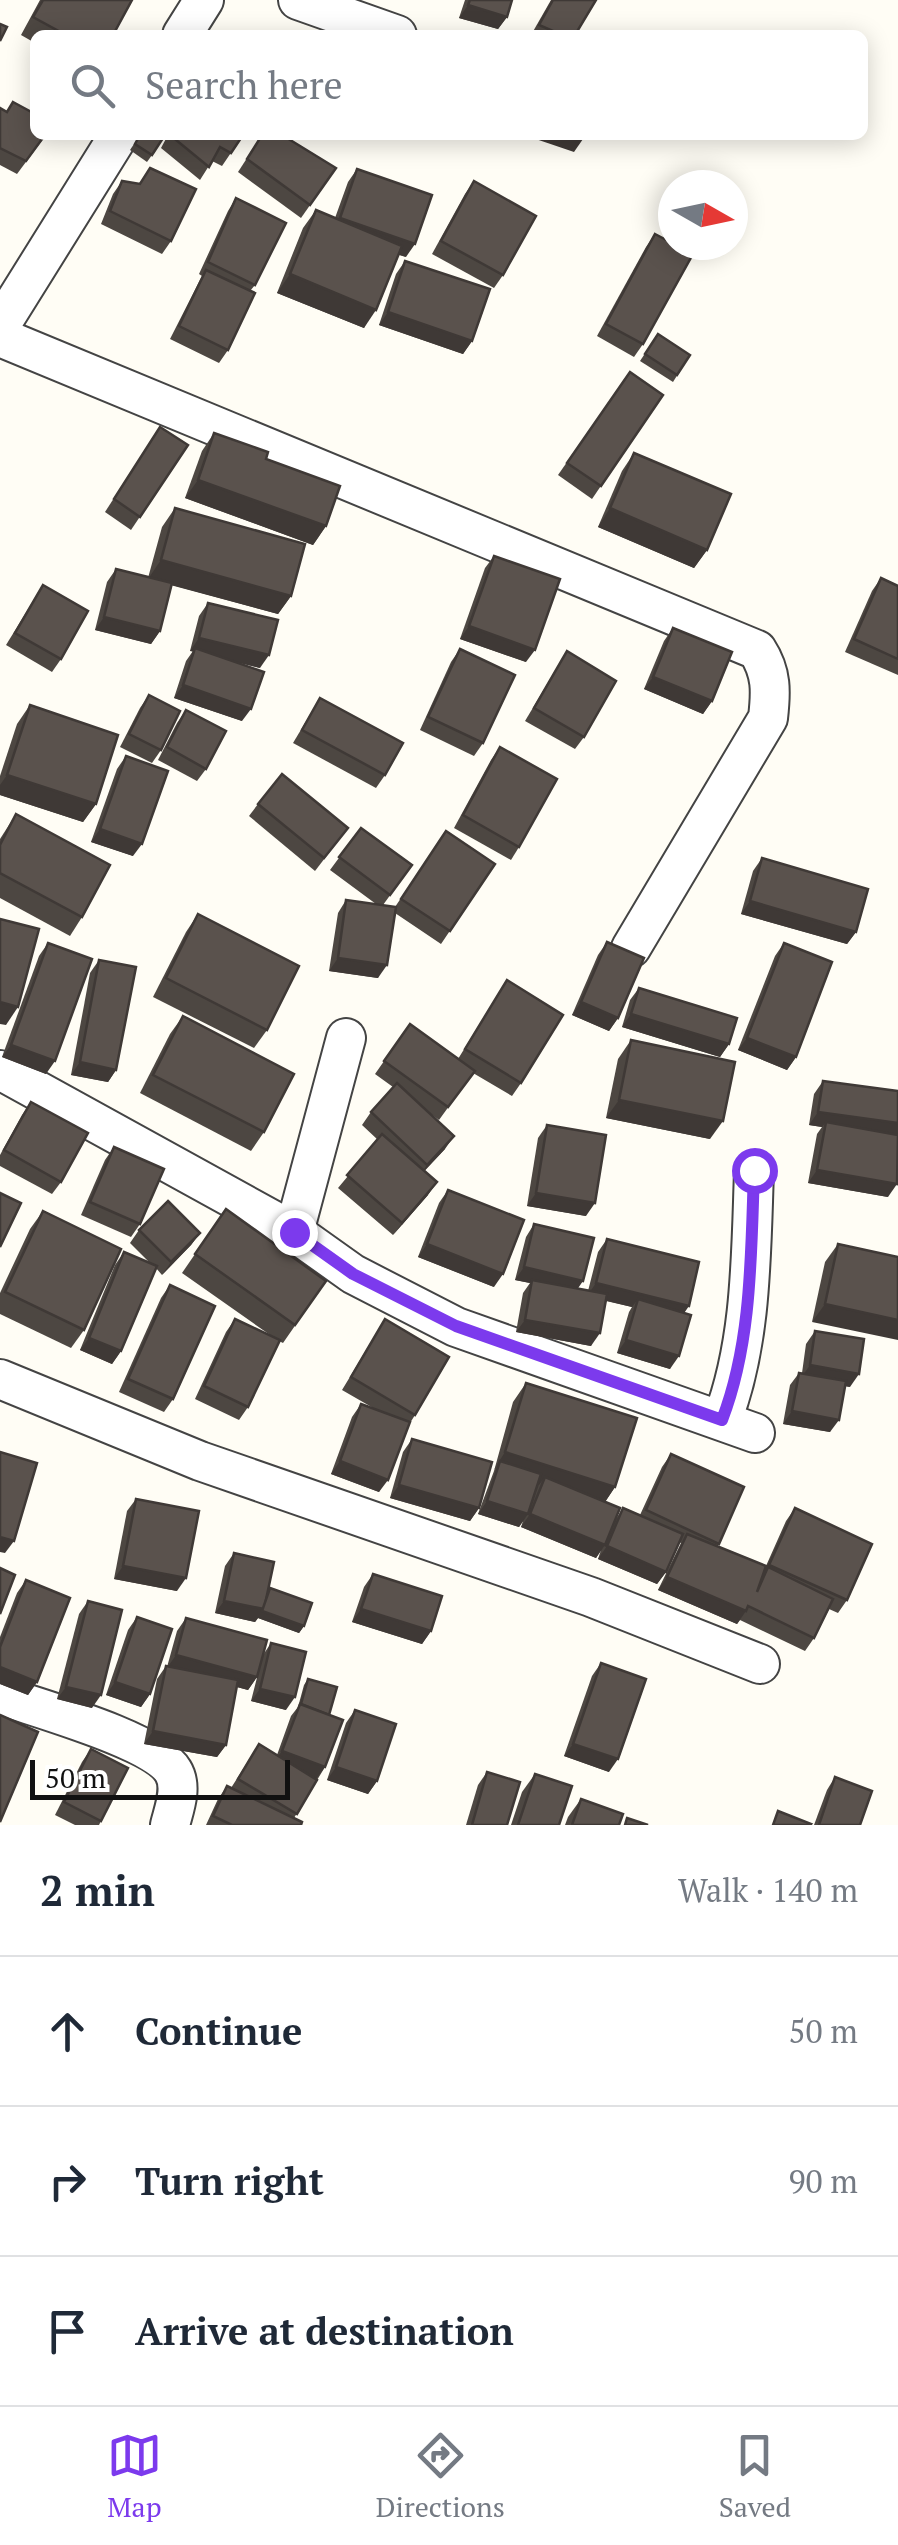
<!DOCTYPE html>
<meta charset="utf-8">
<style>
:root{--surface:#fff;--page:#f6f6f7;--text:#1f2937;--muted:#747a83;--line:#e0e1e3;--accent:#7c3aed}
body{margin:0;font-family:"PT Serif",serif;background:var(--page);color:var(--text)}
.compass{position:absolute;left:658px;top:170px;width:90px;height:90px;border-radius:50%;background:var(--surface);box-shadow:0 5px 25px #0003;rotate:99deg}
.scale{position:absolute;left:30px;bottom:25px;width:260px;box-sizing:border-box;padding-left:10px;border:5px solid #111;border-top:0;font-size:28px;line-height:35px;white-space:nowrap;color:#111;-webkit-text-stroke:8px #fff;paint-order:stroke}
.stop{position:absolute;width:30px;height:30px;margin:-22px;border:8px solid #7c3aed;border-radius:50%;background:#fff}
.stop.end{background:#7c3aed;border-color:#fff;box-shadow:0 2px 10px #0008}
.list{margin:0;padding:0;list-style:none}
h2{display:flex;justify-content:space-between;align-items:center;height:130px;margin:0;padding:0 40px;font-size:42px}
h2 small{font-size:32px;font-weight:400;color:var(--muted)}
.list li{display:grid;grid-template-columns:65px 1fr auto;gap:30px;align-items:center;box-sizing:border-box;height:150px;padding:0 40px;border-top:2px solid var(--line)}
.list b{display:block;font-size:38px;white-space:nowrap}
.list em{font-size:32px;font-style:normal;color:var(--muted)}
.icon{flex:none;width:55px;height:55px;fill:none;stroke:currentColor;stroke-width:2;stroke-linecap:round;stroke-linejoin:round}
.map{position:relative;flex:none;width:898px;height:1825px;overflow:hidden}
.search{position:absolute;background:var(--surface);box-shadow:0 5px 25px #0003;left:30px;right:30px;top:30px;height:110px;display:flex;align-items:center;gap:25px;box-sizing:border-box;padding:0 35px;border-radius:15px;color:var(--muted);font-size:38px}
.sheet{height:580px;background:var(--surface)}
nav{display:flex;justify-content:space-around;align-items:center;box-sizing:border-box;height:140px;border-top:2px solid var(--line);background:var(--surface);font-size:28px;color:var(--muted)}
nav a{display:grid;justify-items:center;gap:5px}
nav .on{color:var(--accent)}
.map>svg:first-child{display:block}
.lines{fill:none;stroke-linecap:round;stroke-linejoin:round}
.street-casing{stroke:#444;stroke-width:42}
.street{stroke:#fff;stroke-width:38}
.wall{fill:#4d4742}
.shaded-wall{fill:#3f3936}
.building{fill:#5a524d;stroke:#3f3936;stroke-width:2.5}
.route{stroke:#7c3aed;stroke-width:12}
</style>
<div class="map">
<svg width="898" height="1825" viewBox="0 0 898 1825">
<rect width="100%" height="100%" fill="#fffdf5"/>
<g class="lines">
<defs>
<g id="street">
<polyline points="298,0 397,35"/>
<polyline points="182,35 204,0"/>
<polyline points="0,326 119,135"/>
<path d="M0,337L757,650C772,673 771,692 768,718L631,948"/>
<polyline points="0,1070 294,1232 353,1274 456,1327 755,1433"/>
<polyline points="294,1232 346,1038"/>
<polyline points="0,1379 200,1461 591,1597 760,1664"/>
<path d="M722,1420C752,1342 751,1254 754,1171"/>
<path d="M0,1695C36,1708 155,1740 173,1771C183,1787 174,1809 170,1825"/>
</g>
</defs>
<!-- street casing -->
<use href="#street" class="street-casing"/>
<!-- street -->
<use href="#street" class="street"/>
</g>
<!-- wall -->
<g class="wall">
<polygon points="40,0 132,0 113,35 35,35 35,43 21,35"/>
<polygon points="465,0 512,0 507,17 498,29 459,18"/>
<polygon points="551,0 596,0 575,35 531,35"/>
<polygon points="0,108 46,135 17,174 0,165"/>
<polygon points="140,135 152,155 147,162 130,150"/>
<polygon points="168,135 243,135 222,166 212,161 200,180 161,148"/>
<polygon points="262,135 336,168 301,218 238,172"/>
<polygon points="150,168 171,241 162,254 101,224 113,194 122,181 139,184"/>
<polygon points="357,169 406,257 399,255 364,328 277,293 303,228 316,210 335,218 348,182"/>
<polygon points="474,181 503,275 494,288 432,254 465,194"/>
<polygon points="236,198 255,285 250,291 228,350 219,363 170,339 202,276 199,274 228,211"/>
<polygon points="655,234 643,344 634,357 597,336 646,247"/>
<polygon points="405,261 472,341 463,354 379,325 396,274"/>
<polygon points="658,334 690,355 673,382 640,361"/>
<polygon points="630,372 663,395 592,499 558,475"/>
<polygon points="160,427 188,445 131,530 105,512"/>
<polygon points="214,433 266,459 326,526 313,545 185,498 202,451"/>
<polygon points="634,453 707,550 694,568 598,527 622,471"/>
<polygon points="175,508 291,596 278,614 172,585 160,631 151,644 95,630 107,582 116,569 148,578 162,527"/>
<polygon points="494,556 526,662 460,639 485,568"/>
<polygon points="881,578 898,586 898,675 845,652 872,591"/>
<polygon points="43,585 61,659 52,672 6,645"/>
<polygon points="208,603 260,668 229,660 242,721 174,698 186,661 193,651 190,651 199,616"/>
<polygon points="673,628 712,701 703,714 644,689 664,641"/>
<polygon points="460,649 483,743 474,756 420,730 451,662"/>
<polygon points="567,651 584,737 575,749 525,721"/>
<polygon points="149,695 161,750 152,763 120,747 140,708"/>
<polygon points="320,698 385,775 376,788 293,743"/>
<polygon points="30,705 96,804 83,822 0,795 0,776 17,724"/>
<polygon points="186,710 206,769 197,781 158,760 177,723"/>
<polygon points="500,747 519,847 511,860 454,828 491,760"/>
<polygon points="126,756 133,856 91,842 117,769"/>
<polygon points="258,804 348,828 315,871 249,816"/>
<polygon points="16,814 82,917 70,936 0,898 0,839"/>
<polygon points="361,828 412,865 383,905 395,907 446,831 495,864 441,944 395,913 378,978 329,971 338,913 346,900 376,904 330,870"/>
<polygon points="762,858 856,932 847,944 741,914 753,871"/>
<polygon points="198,914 267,1030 254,1048 153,997 186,932"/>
<polygon points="607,942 618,1018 609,1031 572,1015 598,955"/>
<polygon points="48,943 46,1074 2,1057 39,956"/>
<polygon points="784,943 796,1057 787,1070 738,1050 775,956"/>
<polygon points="99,960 116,1070 108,1082 71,1075 90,973"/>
<polygon points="507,980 521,1083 512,1096 473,1073 439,1120 427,1111 445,1149 424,1171 428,1195 393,1235 338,1188 378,1140 362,1125 371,1112 393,1087 375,1074 410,1024 458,1059"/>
<polygon points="639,988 729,1044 720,1057 622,1027 630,1000"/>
<polygon points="183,1016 264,1132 251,1151 140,1093 170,1034"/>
<polygon points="631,1040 710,1139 606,1118 618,1059"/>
<polygon points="823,1081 888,1197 808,1183 817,1134 822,1127 809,1125 814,1094"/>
<polygon points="31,1102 61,1182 52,1194 0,1166 0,1155 22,1115"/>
<polygon points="547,1125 586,1216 527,1206 538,1138"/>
<polygon points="114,1147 140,1224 131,1237 81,1215 105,1160"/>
<polygon points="448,1190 494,1287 418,1257 439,1203"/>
<polygon points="226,1209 326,1281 283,1343 279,1341 248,1407 239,1420 195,1399 226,1332 235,1319 273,1337 182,1273"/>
<polygon points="43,1211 84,1330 71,1348 0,1314 0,1293 30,1229"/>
<polygon points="534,1224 578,1289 588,1291 598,1252 607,1239 684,1313 670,1369 617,1353 629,1312 632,1307 606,1301 591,1346 516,1332 523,1293 530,1283 515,1280 526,1237"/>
<polygon points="139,1230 200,1233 191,1245 162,1275 156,1268 121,1351 112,1364 80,1350 115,1265 124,1252 150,1263 130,1243"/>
<polygon points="838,1244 898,1257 812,1322 825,1262"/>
<polygon points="170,1285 173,1399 164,1412 119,1392 161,1298"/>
<polygon points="385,1319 415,1415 410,1423 379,1492 331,1474 352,1417 361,1404 375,1409 342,1390"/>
<polygon points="815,1331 850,1387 845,1386 830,1432 783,1424 790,1385 799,1373 802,1373 806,1344"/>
<polygon points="526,1383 615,1487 605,1502 616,1519 623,1508 640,1515 662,1467 671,1454 719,1544 717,1547 766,1566 786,1521 795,1508 847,1600 838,1613 829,1609 814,1638 805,1651 740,1620 737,1624 658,1590 681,1543 679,1542 666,1572 657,1584 598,1559 601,1550 596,1558 521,1527 523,1521 519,1527 478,1514 494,1471 513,1402"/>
<polygon points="412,1439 479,1508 470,1521 390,1498 403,1452"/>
<polygon points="136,1499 177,1591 114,1579 127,1511"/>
<polygon points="234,1553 268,1591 304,1626 299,1633 258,1618 255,1622 215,1613 225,1566"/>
<polygon points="373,1574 431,1631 422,1644 352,1622 364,1587"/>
<polygon points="26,1580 37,1682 28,1695 0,1684 0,1637 17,1593"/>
<polygon points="88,1601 92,1708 57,1699 79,1614"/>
<polygon points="137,1617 150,1694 141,1707 106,1695 128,1630"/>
<polygon points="186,1618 263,1655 271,1643 286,1710 251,1701 261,1662 257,1677 248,1690 237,1687 226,1745 217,1757 144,1744 157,1679 166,1666 167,1667 177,1631"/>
<polygon points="601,1663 609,1772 564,1756 592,1676"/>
<polygon points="308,1679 329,1715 325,1767 294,1818 301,1825 206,1825 218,1799 227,1786 231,1788 259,1744 277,1755 291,1716 298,1707 304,1685"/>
<polygon points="355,1710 377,1781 368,1794 327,1780 346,1723"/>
<polygon points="91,1749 101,1821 99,1825 75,1825 55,1815 82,1762"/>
<polygon points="487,1772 507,1825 466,1825 478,1785"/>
<polygon points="535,1774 559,1825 511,1825 522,1792"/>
<polygon points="835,1777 860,1825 814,1825 827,1790"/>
<polygon points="581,1799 619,1825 565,1825 568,1817"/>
</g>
<!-- shaded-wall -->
<g class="shaded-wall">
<polygon points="468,5 507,17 498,29 459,18"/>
<polygon points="524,135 571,135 583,139 574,152"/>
<polygon points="340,218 415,244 406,257 331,231"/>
<polygon points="290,274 376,310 364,328 277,293"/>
<polygon points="388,312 472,341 463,354 379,325"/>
<polygon points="198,480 326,526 313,545 185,498"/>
<polygon points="610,508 707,550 694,568 598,527"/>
<polygon points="161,560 291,596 278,614 148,579"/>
<polygon points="104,617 160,631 151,644 95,630"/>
<polygon points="469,626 535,650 526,662 460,639"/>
<polygon points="199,638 269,655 260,668 190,651"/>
<polygon points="653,677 712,701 703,714 644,689"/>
<polygon points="183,685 251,709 242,721 174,698"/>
<polygon points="7,775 96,804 83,822 0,795 0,785"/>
<polygon points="100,829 142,844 133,856 91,842"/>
<polygon points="750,901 856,932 847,944 741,914"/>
<polygon points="338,958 387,965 378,978 329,971"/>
<polygon points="0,1002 18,1007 6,1025 0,1024"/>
<polygon points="581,1002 618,1018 609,1031 572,1015"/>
<polygon points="631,1014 729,1044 720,1057 622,1027"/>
<polygon points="747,1038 796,1057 787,1070 738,1050"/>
<polygon points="11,1045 55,1061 46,1074 2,1057"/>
<polygon points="80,1062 116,1070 108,1082 71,1075"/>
<polygon points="619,1100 723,1121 710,1139 606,1118"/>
<polygon points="818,1112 898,1123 898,1137 826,1122 822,1127 809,1125"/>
<polygon points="454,1136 445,1149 418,1178 427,1165"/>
<polygon points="817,1170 897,1184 888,1197 808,1183"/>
<polygon points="437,1182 428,1195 393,1235 402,1223"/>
<polygon points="536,1193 595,1203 586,1216 527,1206"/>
<polygon points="200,1233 191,1245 162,1275 171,1262"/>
<polygon points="427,1244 503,1274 494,1287 418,1257"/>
<polygon points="524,1267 583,1281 574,1294 532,1280 530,1283 515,1280"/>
<polygon points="596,1283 689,1306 680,1319 638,1299 632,1307 587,1296"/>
<polygon points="825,1304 898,1320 898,1340 812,1322"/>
<polygon points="525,1320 600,1333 591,1346 516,1332"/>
<polygon points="89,1338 121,1351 112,1364 80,1350"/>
<polygon points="626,1340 679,1356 670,1369 617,1353"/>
<polygon points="810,1365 859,1374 850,1387 801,1378"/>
<polygon points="792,1411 839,1420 830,1432 783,1424"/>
<polygon points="505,1452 615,1487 603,1505 545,1477 539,1485 497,1472 500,1461 493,1471"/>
<polygon points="340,1461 388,1480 379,1492 331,1474"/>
<polygon points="399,1485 479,1508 470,1521 390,1498"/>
<polygon points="487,1501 528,1514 519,1527 478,1514"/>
<polygon points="530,1514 605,1545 596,1558 521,1527"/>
<polygon points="0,1537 14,1541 5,1553 0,1552"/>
<polygon points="607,1546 666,1572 657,1584 598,1559"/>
<polygon points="123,1566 186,1578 177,1591 114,1579"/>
<polygon points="667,1577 746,1611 737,1624 658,1590"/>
<polygon points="224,1601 264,1609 304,1626 299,1633 258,1618 255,1622 215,1613"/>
<polygon points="361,1609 431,1631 422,1644 352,1622"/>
<polygon points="176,1655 257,1677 248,1690 167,1668"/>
<polygon points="0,1667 37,1682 28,1695 0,1684"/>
<polygon points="115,1682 150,1694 141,1707 106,1695"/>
<polygon points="66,1687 101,1695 92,1708 57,1699"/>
<polygon points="260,1689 295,1697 286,1710 251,1701"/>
<polygon points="153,1731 226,1745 217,1757 144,1744"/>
<polygon points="573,1744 618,1759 609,1772 564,1756"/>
<polygon points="282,1751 325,1767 316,1779 273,1763"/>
<polygon points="336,1767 377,1781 368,1794 327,1780"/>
</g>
<!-- building -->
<g class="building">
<polygon points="43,0 132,0 113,35 66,35 33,17"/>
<polygon points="470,0 512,0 507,17 468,5"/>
<polygon points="553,0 596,0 575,35 562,35 539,25"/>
<polygon points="0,24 7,27 0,41"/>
<polygon points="13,102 35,114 35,135 45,135 26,161 0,148 0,108 7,112"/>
<polygon points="140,135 165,135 152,155 135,144"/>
<polygon points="170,135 243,135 231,153 220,147 209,167"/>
<polygon points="262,135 282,135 336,168 310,205 247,159"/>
<polygon points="150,168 196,189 171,241 110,211 122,181 140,184"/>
<polygon points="357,169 432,195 415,244 340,218"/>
<polygon points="474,181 536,216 503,275 441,241"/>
<polygon points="236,198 286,223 255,285 208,262"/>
<polygon points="316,210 402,246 376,310 290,274"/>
<polygon points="655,234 693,254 643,344 606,324"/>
<polygon points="405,261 490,289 472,341 388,312"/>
<polygon points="206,270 255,293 228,350 179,326"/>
<polygon points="658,334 690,355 677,375 645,354"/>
<polygon points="630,372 663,395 601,486 567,463"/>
<polygon points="160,427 188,445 140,517 114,499"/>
<polygon points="214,433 268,452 266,459 340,486 326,526 198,480"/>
<polygon points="634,453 731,494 707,550 610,508"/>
<polygon points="175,508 305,544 291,596 161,560"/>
<polygon points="494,556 560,579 535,650 469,626"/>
<polygon points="116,569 172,583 160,631 104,617"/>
<polygon points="881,578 898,586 898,659 854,639"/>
<polygon points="43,585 88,611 61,659 15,633"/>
<polygon points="208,603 278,620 269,655 199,638"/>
<polygon points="673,628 732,652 712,701 653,677"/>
<polygon points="195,648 264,672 251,709 183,685"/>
<polygon points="460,649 515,675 483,743 428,717"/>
<polygon points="567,651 616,681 584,737 534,708"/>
<polygon points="149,695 180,711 161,750 129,734"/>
<polygon points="320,698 403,743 385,775 302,730"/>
<polygon points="30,705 118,735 96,804 7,775"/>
<polygon points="186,710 226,731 206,769 167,747"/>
<polygon points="500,747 557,779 519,847 463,815"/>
<polygon points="126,756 168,771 142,844 100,829"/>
<polygon points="282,774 348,828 324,858 258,804"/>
<polygon points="16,814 110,865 82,917 0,873 0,845"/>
<polygon points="361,828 412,865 390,895 339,857"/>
<polygon points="446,831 495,864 450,931 401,899"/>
<polygon points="762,858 868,889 856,932 750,901"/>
<polygon points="346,900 396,907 387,965 338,958"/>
<polygon points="198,914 299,966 267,1030 166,978"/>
<polygon points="0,919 39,929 18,1007 0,1002"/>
<polygon points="607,942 644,958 618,1018 581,1002"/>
<polygon points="48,943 92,959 55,1061 11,1045"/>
<polygon points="784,943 832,962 796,1057 747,1038"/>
<polygon points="99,960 136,967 116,1070 80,1062"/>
<polygon points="507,980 563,1015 521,1083 465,1049"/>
<polygon points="639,988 737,1018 729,1044 631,1014"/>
<polygon points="183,1016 294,1074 264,1132 153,1075"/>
<polygon points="410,1024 475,1071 448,1107 384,1061"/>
<polygon points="631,1040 735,1062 723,1121 619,1100"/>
<polygon points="823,1081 898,1091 898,1123 818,1112"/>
<polygon points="397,1083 454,1136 427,1165 371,1112"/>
<polygon points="31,1102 88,1133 61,1182 4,1150"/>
<polygon points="826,1122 898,1135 897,1184 817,1170"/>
<polygon points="547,1125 606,1135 595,1203 536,1193"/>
<polygon points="382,1134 437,1182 402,1223 347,1175"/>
<polygon points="114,1147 164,1169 140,1224 90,1202"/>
<polygon points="448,1190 524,1220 503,1274 427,1244"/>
<polygon points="0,1193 21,1203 0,1247"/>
<polygon points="168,1201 200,1233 171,1262 139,1230"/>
<polygon points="226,1209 326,1281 295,1325 195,1254"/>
<polygon points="43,1211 121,1249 84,1330 5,1292"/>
<polygon points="534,1224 594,1238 583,1281 524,1267"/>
<polygon points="607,1239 699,1262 689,1306 596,1283"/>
<polygon points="838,1244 898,1257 898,1320 825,1304"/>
<polygon points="124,1252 157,1266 121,1351 89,1338"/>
<polygon points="532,1280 607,1294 600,1333 525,1320"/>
<polygon points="170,1285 215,1306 173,1399 128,1379"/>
<polygon points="638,1299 691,1315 679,1356 626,1340"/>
<polygon points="235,1319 280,1340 248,1407 204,1386"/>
<polygon points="385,1319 449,1357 415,1415 351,1377"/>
<polygon points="815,1331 864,1339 859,1374 810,1365"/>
<polygon points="799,1373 846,1381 839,1420 792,1411"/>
<polygon points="526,1383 637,1418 615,1487 505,1452"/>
<polygon points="361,1404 410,1422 388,1480 340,1461"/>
<polygon points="412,1439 492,1462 479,1508 399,1485"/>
<polygon points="0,1452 37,1463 14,1541 0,1537"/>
<polygon points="671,1454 744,1487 719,1544 646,1510"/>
<polygon points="500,1461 541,1474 528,1514 487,1501"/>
<polygon points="545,1477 620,1508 605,1545 530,1514"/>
<polygon points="136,1499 199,1511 186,1578 123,1566"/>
<polygon points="623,1508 683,1534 666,1572 607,1546"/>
<polygon points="795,1508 872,1544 847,1600 769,1565"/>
<polygon points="687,1534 766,1566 757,1592 768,1567 833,1599 814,1638 748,1606 746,1611 667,1577"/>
<polygon points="234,1553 274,1562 264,1609 224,1601"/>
<polygon points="0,1568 15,1575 0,1614"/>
<polygon points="373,1574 442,1596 431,1631 361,1609"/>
<polygon points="26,1580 70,1598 37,1682 0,1667 0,1647"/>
<polygon points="270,1588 312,1603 304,1626 262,1611"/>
<polygon points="88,1601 122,1610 101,1695 66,1687"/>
<polygon points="137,1617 172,1629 150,1694 115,1682"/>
<polygon points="186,1618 267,1640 257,1677 176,1655"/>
<polygon points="271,1643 306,1652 295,1697 260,1689"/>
<polygon points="601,1663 646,1679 618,1759 573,1744"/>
<polygon points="166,1666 238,1680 226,1745 153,1731"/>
<polygon points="308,1679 337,1687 329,1715 301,1704"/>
<polygon points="300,1704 343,1720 325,1767 282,1751"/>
<polygon points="355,1710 396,1724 377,1781 336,1767"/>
<polygon points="0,1715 38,1732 0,1822"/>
<polygon points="259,1744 317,1780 297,1814 238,1779"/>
<polygon points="91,1749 128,1768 101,1821 64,1802"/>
<polygon points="487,1772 520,1782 507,1825 472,1825"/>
<polygon points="535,1774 572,1786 559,1825 518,1825"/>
<polygon points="835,1777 872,1791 860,1825 819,1825"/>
<polygon points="227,1786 302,1822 301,1825 232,1825 213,1816"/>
<polygon points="581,1799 623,1814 619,1825 572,1825"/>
<polygon points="778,1811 811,1824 810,1825 773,1825"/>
<polygon points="627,1818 648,1825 625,1825"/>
</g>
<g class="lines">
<!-- route -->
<path class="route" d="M294,1232L353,1274L456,1326L722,1420C752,1342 751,1254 754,1170"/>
</g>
</svg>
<svg class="compass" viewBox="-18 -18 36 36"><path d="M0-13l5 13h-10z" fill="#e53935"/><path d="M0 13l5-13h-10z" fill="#747a83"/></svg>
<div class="scale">50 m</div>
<div class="stop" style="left:754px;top:1170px"></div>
<div class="stop end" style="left:294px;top:1232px"></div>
<div class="search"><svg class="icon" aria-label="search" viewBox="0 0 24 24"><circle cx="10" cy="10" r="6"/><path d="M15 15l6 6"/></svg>Search here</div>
</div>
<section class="sheet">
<h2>2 min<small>Walk · 140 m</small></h2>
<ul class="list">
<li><svg class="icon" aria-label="ahead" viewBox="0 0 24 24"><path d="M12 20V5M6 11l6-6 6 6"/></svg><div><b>Continue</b></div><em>50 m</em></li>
<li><svg class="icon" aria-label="right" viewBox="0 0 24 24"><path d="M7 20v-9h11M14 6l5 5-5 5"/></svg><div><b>Turn right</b></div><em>90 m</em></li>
<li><svg class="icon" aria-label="arrive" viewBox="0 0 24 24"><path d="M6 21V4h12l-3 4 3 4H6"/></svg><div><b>Arrive at destination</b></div></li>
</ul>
</section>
<nav>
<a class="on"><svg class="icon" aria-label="map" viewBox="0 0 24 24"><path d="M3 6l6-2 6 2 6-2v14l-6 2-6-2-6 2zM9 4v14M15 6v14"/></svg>Map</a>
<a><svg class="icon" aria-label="directions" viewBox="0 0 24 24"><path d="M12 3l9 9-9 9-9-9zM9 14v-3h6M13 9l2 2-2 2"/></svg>Directions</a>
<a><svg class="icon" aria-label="saved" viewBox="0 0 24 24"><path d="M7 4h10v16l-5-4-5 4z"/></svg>Saved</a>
</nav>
